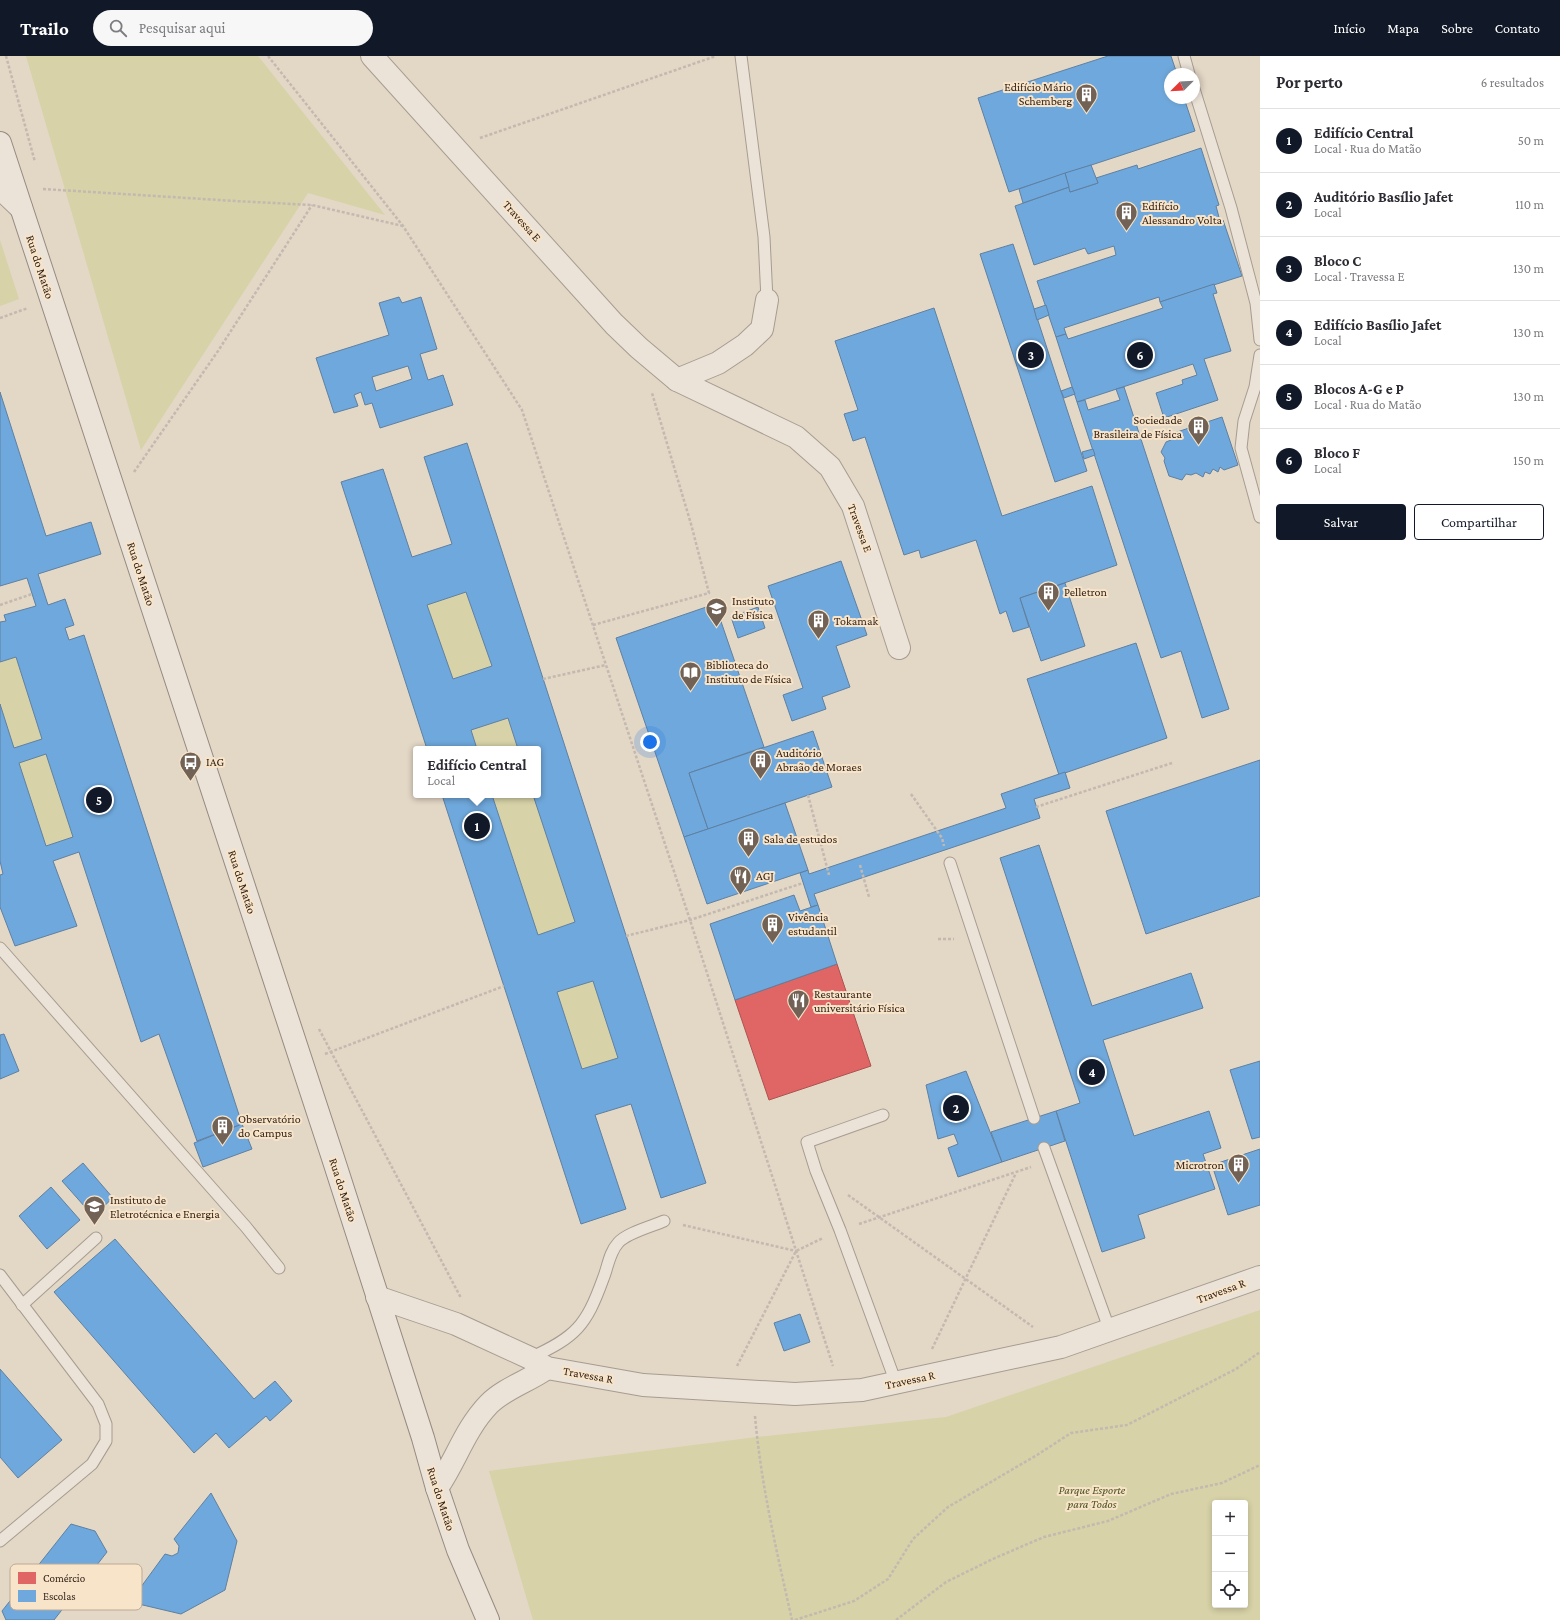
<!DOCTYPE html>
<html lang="pt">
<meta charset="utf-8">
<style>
:root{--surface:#fff;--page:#f7f7f7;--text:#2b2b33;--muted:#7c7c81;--line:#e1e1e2;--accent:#111827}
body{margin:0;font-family:"Crimson Pro",serif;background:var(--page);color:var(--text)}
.controls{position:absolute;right:12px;bottom:12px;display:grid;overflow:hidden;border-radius:4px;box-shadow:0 2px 6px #0003}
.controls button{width:36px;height:36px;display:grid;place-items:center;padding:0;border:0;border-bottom:1px solid var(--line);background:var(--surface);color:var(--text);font:20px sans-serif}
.compass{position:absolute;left:1164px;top:12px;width:36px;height:36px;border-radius:50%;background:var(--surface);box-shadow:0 2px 6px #0003;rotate:246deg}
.you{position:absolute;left:650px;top:686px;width:14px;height:14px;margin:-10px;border:3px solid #fff;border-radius:50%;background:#1a73e8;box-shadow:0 0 0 6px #1a73e833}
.badge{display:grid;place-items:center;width:26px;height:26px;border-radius:50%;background:var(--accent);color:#fff;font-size:13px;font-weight:700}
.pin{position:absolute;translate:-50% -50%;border:2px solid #fff;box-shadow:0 1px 4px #0006}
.popup{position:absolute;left:413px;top:690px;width:128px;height:52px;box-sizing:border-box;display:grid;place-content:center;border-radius:4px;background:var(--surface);filter:drop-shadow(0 1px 3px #0005);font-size:13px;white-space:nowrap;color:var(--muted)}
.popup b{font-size:15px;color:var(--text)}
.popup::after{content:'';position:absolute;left:50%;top:100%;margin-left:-8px;border:8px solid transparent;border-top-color:var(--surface)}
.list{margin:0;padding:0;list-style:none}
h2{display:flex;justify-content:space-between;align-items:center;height:52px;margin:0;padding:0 16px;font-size:17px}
h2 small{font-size:13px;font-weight:400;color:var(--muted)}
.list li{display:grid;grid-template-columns:26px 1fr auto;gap:12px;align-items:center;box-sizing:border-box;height:64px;padding:0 16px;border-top:1px solid var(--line)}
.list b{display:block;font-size:15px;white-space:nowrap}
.list p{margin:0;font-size:13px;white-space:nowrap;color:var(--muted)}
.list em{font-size:13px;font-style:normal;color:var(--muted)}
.actions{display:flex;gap:8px;padding:12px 16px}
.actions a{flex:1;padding:9px 0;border:1px solid var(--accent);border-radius:4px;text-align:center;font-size:14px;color:var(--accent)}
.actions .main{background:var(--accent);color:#fff}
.icon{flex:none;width:22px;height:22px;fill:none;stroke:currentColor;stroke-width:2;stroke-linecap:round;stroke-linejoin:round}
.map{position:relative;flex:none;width:1260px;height:1564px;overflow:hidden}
header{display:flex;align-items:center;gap:24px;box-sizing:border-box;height:56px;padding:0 20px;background:var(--accent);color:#fff}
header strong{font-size:19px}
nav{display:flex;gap:22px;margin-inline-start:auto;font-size:14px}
.search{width:280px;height:36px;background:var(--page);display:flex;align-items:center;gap:10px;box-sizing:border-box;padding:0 14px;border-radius:22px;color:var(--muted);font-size:15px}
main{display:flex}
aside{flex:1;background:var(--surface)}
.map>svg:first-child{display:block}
.green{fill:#d7d2a7;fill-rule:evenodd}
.shops{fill:#e06666;stroke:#ad524f}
.schools{fill:#6fa8dc;stroke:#5e80a2;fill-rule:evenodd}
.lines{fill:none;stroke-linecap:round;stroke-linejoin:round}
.lane-casing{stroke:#a79c90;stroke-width:13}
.street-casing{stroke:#a79c90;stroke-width:24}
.secondary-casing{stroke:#978b80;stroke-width:24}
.path{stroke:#c3b9b0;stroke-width:2.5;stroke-dasharray:3 2;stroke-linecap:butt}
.lane{stroke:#ebe3d8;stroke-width:11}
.street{stroke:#ebe3d8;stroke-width:22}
.secondary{stroke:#ebe3d8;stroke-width:22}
.labels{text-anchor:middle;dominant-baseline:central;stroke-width:4;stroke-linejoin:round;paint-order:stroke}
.poi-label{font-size:12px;fill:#352319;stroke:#f7e4c9;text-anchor:start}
.street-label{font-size:12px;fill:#352319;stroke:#f7e4c9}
.park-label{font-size:12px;font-style:italic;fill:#4c521f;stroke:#f7e4c9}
.key{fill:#f7e4c9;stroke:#bdaa94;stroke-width:1}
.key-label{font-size:11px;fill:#352319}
</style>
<header>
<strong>Trailo</strong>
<div class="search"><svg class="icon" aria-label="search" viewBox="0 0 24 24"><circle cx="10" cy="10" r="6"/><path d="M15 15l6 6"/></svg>Pesquisar aqui</div>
<nav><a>Início</a><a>Mapa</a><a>Sobre</a><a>Contato</a></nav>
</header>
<main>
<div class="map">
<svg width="1260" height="1564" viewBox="0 0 1260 1564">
<rect width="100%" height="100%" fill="#e3d7c6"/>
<!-- green -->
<g class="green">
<polygon points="26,0 258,0 385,159 308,137 141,394"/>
<polygon points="0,184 19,243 0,250"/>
<polygon points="466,536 492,610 453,623 427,549"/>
<polygon points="16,601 42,683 14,692 0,648 0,606"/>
<polygon points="508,662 518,693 477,693 471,674"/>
<polygon points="46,698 73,781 46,790 19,707"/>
<polygon points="492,739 533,739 575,866 538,879"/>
<polygon points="593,925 618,1002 582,1013 557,936"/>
<path d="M1260,1254V1564H533L489,1415L757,1381L946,1361ZM1215,1447H1245V1549H1215Z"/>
</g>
<!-- shops -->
<polygon class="shops" points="837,908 871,1010 769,1044 735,944"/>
<!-- schools -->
<g class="schools">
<polygon points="1108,0 1171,0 1177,18 1170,18 1170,42 1184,42 1195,75 1009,136 978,42"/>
<polygon points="1201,92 1219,149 1216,150 1220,165 1223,164 1242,220 1160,246 1159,241 1064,272 1066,278 1056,281 1037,225 1116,199 1114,190 1088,198 1085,192 1034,209 1015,150 1069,131 1070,136 1098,127 1096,122 1137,109 1138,113"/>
<polygon points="1091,109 1098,127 1070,136 1065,117"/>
<polygon points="1065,117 1069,131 1023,147 1019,133"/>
<polygon points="1013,188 1087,415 1055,426 980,198"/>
<polygon points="1214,228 1217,237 1213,238 1231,295 1204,303 1218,344 1164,362 1156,337 1183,328 1182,324 1197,319 1193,308 1077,346 1056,281 1066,278 1068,283 1163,252 1160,246"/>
<path d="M399,241L402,247L421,241L437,293L420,298L428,324L443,319L453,349L380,372L372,347L365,349L361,336L354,339L358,350L334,357L316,302L389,279L379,247ZM408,310L412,323L376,335L372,321Z"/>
<polygon points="1046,249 1049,259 1037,264 1034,253"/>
<polygon points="934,252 1002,460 1092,430 1117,509 1020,542 1029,571 1013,576 1006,555 1000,558 976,484 921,502 919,494 904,499 865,381 853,385 844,358 858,354 835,285"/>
<polygon points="1072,331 1075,338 1064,342 1061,335"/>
<polygon points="1124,331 1229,653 1202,662 1181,595 1161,602 1077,346 1085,344 1088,354 1120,344 1116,333"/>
<path d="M0,336L46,480L91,466L101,498L38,518L48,549L65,543L74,569L65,572L69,584L84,579L242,1068L197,1085L159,978L141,986L79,796L53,805L77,870L15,890L0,851V819L3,818L0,805V648L14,692L42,683L16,601L0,606V566L6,565L4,559L36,550L27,522L0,530ZM46,698L73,781L46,790L19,707Z"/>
<polygon points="1222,361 1238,409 1224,414 1220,411 1218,416 1213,413 1210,418 1205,416 1203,421 1196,417 1191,419 1186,418 1182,424 1169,420 1164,405 1165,402 1161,396 1166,386 1171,384 1174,377"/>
<path d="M467,387L706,1127L661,1142L631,1048L595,1059L626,1153L581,1168L442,739H492L538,879L575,866L533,739H538V693H518L508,662L471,674L477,693H427L341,426L383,413L412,501L452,488L424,401ZM466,536L492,610L453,623L427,549ZM593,925L618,1002L582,1013L557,936Z"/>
<polygon points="1093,393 1095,399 1084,403 1082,396"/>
<polygon points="841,505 867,579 836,590 850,631 822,641 826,653 792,665 783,639 803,632 768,530"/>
<polygon points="1065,527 1085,590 1041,605 1020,542"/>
<polygon points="715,548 764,691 689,717 708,773 684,781 616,582"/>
<polygon points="758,551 765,572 738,582 731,561"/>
<polygon points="1136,587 1167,682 1059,719 1027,623"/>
<polygon points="813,675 832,731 708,773 689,717"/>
<polygon points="1260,704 1260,840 1146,878 1106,755"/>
<polygon points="1065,716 1070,732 1034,743 1040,762 814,838 818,849 811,851 800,817 808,814 809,818 1006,752 1001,738"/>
<polygon points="785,747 808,814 707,848 684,781"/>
<polygon points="1039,789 1092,950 1191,917 1203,952 1103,984 1134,1080 1209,1055 1221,1092 1203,1098 1215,1133 1138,1159 1145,1182 1102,1196 1056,1055 1080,1047 1000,802"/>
<polygon points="794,839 800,855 818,849 837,908 735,944 710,868"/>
<polygon points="4,978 19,1015 0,1023 0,979"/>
<polygon points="1260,1005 1260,1081 1252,1083 1230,1014"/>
<polygon points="966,1015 1002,1106 958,1121 948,1092 958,1088 954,1078 938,1083 926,1029"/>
<polygon points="1056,1055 1065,1085 1002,1106 991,1076"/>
<polygon points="242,1068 252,1093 203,1111 194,1087"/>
<polygon points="1260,1093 1260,1149 1228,1159 1212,1109"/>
<polygon points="83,1107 113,1142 93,1160 62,1125"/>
<polygon points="51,1131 80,1164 47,1193 19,1160"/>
<polygon points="115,1183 254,1343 275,1325 292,1345 270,1365 266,1360 229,1392 216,1377 194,1397 54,1236"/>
<polygon points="800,1258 810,1286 784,1295 774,1267"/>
<polygon points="0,1313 62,1384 18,1422 0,1401"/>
<polygon points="211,1437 237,1485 225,1534 181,1558 130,1546 165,1498 172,1500 178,1497 179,1490 174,1483"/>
<polygon points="71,1468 95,1475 107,1496 54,1564 6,1564 2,1555"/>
</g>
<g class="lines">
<defs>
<g id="lane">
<polyline points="741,0 764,181 767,244"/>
<polyline points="1184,0 1189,18"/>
<polyline points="1194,33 1231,152 1256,247 1260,284"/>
<polyline points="1260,299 1255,331 1244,365 1241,392 1260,461"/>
<polyline points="950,807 1034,1062"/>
<polyline points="0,892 246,1171 279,1212"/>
<polyline points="883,1059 807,1086 816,1115 840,1174 896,1327"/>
<polyline points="1044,1092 1110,1275"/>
<polyline points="0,1219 98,1348 106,1368 106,1385 92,1408 0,1485"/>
<polyline points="22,1249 96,1182"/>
<path d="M530,1302C576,1281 586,1270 603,1223C608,1211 609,1197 618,1187C626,1177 653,1170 664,1165"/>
</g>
<g id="street">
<polyline points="372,0 614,268 639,292 677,324 796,381 830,411 853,450 899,592"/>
<polyline points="0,132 21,152"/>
<polyline points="677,324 718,307 745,289 762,273 767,244"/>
<polyline points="377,1241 456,1268 530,1302 547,1312 643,1329 795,1338 862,1334 1061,1291 1260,1221"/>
<path d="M437,1432C456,1405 464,1374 489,1348C505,1332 529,1325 547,1312"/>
</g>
<polyline id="secondary" points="0,87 333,1102 423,1382 437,1432 458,1494 488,1564"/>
</defs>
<!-- lane casing -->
<use href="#lane" class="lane-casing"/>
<!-- street casing -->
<use href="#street" class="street-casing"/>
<!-- secondary casing -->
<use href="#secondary" class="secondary-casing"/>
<!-- path -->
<g class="path">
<polyline points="6,0 35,106"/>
<polyline points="268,0 403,170 522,354 690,864 833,1310"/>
<polyline points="480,82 716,0"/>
<polyline points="43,133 235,145 312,149 403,170"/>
<polyline points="0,262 28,252"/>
<polyline points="134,416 218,295 312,149"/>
<polyline points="0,549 32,538"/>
<polyline points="593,569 709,537 691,468 652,337"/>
<polyline points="543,623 606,609"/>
<polyline points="911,738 942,782 944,790"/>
<polyline points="808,739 829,819"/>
<polyline points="1036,751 1172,707"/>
<polyline points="860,809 869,841"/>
<polyline points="626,880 690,864 803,827"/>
<polyline points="938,883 954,883"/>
<polyline points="319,973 461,1242"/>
<polyline points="325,998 504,930"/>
<polyline points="848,1139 1033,1271"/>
<polyline points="859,1168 1031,1111"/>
<polyline points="683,1169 796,1195"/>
<polyline points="932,1293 1016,1117"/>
<polyline points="737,1310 796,1195 823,1182"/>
<path d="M755,1360C761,1429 777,1497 792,1564"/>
<polyline points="795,1564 854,1545 888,1523 913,1483 948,1451 1037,1399 1071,1377 1127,1369 1236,1313 1260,1296"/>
<polyline points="896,1564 946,1526 995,1502 1044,1481 1108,1465 1171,1438 1222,1427 1260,1409"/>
</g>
<!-- lane -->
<use href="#lane" class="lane"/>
<!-- street -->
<use href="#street" class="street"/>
<!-- secondary -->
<use href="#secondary" class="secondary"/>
</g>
<!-- icons -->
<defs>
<symbol id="building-pin" viewBox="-11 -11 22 30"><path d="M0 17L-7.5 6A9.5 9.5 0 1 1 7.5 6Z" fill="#726256" stroke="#f7e4c9"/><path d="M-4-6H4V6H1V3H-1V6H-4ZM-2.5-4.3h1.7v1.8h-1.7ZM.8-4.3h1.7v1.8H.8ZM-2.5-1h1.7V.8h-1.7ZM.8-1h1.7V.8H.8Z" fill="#fff"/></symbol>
<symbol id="university-pin" viewBox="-11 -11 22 30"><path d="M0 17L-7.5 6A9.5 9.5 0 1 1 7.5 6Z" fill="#726256" stroke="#f7e4c9"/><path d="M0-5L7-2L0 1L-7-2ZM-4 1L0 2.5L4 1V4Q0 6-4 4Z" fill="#fff"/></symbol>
<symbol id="library-pin" viewBox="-11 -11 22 30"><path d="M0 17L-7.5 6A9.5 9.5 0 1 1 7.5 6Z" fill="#726256" stroke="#f7e4c9"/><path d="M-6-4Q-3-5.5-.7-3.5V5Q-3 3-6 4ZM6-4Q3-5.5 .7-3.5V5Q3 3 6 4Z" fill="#fff"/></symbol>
<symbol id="bus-pin" viewBox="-11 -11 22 30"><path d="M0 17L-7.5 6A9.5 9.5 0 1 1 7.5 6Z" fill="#726256" stroke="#f7e4c9"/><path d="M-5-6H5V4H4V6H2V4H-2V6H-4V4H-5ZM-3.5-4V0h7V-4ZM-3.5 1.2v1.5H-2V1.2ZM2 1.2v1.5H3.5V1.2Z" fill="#fff"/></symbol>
<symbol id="restaurant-pin" viewBox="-11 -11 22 30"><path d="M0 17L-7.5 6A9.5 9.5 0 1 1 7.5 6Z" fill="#726256" stroke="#f7e4c9"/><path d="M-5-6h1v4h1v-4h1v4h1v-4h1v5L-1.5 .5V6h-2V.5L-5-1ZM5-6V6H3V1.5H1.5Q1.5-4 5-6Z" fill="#fff"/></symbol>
</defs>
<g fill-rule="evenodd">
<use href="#building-pin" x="1074" y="26" width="25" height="34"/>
<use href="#building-pin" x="1114" y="144" width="25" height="34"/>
<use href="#building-pin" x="1186" y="358" width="25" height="34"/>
<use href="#building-pin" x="1036" y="524" width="25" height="34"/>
<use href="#university-pin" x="704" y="540" width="25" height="34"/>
<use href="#building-pin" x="806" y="552" width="25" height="34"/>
<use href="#library-pin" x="678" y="604" width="25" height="34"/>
<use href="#building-pin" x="748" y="692" width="25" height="34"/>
<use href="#bus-pin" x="178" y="694" width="25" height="34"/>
<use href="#building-pin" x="736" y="770" width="25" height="34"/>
<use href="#restaurant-pin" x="728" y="808" width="25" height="34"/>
<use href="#building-pin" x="760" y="856" width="25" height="34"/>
<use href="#restaurant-pin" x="786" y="932" width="25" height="34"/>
<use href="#building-pin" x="210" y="1058" width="25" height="34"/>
<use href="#building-pin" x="1226" y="1096" width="25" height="34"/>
<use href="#university-pin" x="82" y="1138" width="25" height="34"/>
</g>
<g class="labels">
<!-- poi labels -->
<g class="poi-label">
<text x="1072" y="31" text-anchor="end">Edifício Mário<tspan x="1072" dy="14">Schemberg</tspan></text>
<text x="1142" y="150">Edifício<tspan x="1142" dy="14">Alessandro Volta</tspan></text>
<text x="1182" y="364" text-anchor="end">Sociedade<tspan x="1182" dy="14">Brasileira de Física</tspan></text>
<text x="1064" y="536">Pelletron</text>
<text x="732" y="545">Instituto<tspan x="732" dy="14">de Física</tspan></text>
<text x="834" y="565">Tokamak</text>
<text x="706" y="609">Biblioteca do<tspan x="706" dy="14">Instituto de Física</tspan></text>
<text x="776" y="697">Auditório<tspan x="776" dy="14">Abraão de Moraes</tspan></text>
<text x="206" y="706">IAG</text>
<text x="764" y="783">Sala de estudos</text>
<text x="756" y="820">AGJ</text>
<text x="788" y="861">Vivência<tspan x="788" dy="14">estudantil</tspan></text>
<text x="814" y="938">Restaurante<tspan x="814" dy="14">universitário Física</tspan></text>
<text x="238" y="1063">Observatório<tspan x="238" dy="14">do Campus</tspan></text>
<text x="1224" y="1109" text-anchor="end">Microtron</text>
<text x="110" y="1144">Instituto de<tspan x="110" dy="14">Eletrotécnica e Energia</tspan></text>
</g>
<!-- street labels -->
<g class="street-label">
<text transform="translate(522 165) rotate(48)">Travessa E</text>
<text transform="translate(40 211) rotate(72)">Rua do Matão</text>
<text transform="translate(860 472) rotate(70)">Travessa E</text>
<text transform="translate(141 518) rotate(72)">Rua do Matão</text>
<text transform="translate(242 826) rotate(72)">Rua do Matão</text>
<text transform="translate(343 1134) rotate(72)">Rua do Matão</text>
<text transform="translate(1221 1235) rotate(-20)">Travessa R</text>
<text transform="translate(588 1319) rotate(10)">Travessa R</text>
<text transform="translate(910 1324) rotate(-12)">Travessa R</text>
<text transform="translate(441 1443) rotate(72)">Rua do Matão</text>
</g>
<!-- park labels -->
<g class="park-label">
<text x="1092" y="1434">Parque Esporte<tspan x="1092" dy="14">para Todos</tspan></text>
</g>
</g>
<!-- legend -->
<rect x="10" y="1508" width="132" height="46" rx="6" class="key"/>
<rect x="18" y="1516" width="18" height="12" fill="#e06666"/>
<rect x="18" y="1534" width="18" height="12" fill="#6fa8dc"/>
<g class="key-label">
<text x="43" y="1526">Comércio</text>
<text x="43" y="1544">Escolas</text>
</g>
</svg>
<div class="controls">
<button>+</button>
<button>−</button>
<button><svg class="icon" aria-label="locate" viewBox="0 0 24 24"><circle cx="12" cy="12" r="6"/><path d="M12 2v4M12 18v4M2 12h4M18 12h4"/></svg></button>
</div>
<svg class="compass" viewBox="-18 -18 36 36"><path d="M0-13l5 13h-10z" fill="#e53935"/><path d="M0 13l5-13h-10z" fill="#7c7c81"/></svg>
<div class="you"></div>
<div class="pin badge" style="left:477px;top:770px">1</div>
<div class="popup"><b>Edifício Central</b>Local</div>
<div class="pin badge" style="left:956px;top:1052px">2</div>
<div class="pin badge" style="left:1031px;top:299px">3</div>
<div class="pin badge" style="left:1092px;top:1016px">4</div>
<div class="pin badge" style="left:99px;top:744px">5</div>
<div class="pin badge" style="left:1140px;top:299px">6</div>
</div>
<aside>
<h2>Por perto<small>6 resultados</small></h2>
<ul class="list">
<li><span class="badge">1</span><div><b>Edifício Central</b><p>Local · Rua do Matão</p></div><em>50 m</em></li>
<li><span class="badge">2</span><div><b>Auditório Basílio Jafet</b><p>Local</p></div><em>110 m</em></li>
<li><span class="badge">3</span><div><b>Bloco C</b><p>Local · Travessa E</p></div><em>130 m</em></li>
<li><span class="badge">4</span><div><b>Edifício Basílio Jafet</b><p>Local</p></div><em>130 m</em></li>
<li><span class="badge">5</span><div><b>Blocos A-G e P</b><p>Local · Rua do Matão</p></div><em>130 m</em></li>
<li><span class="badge">6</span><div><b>Bloco F</b><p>Local</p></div><em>150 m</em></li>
</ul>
<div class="actions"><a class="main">Salvar</a><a>Compartilhar</a></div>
</aside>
</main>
